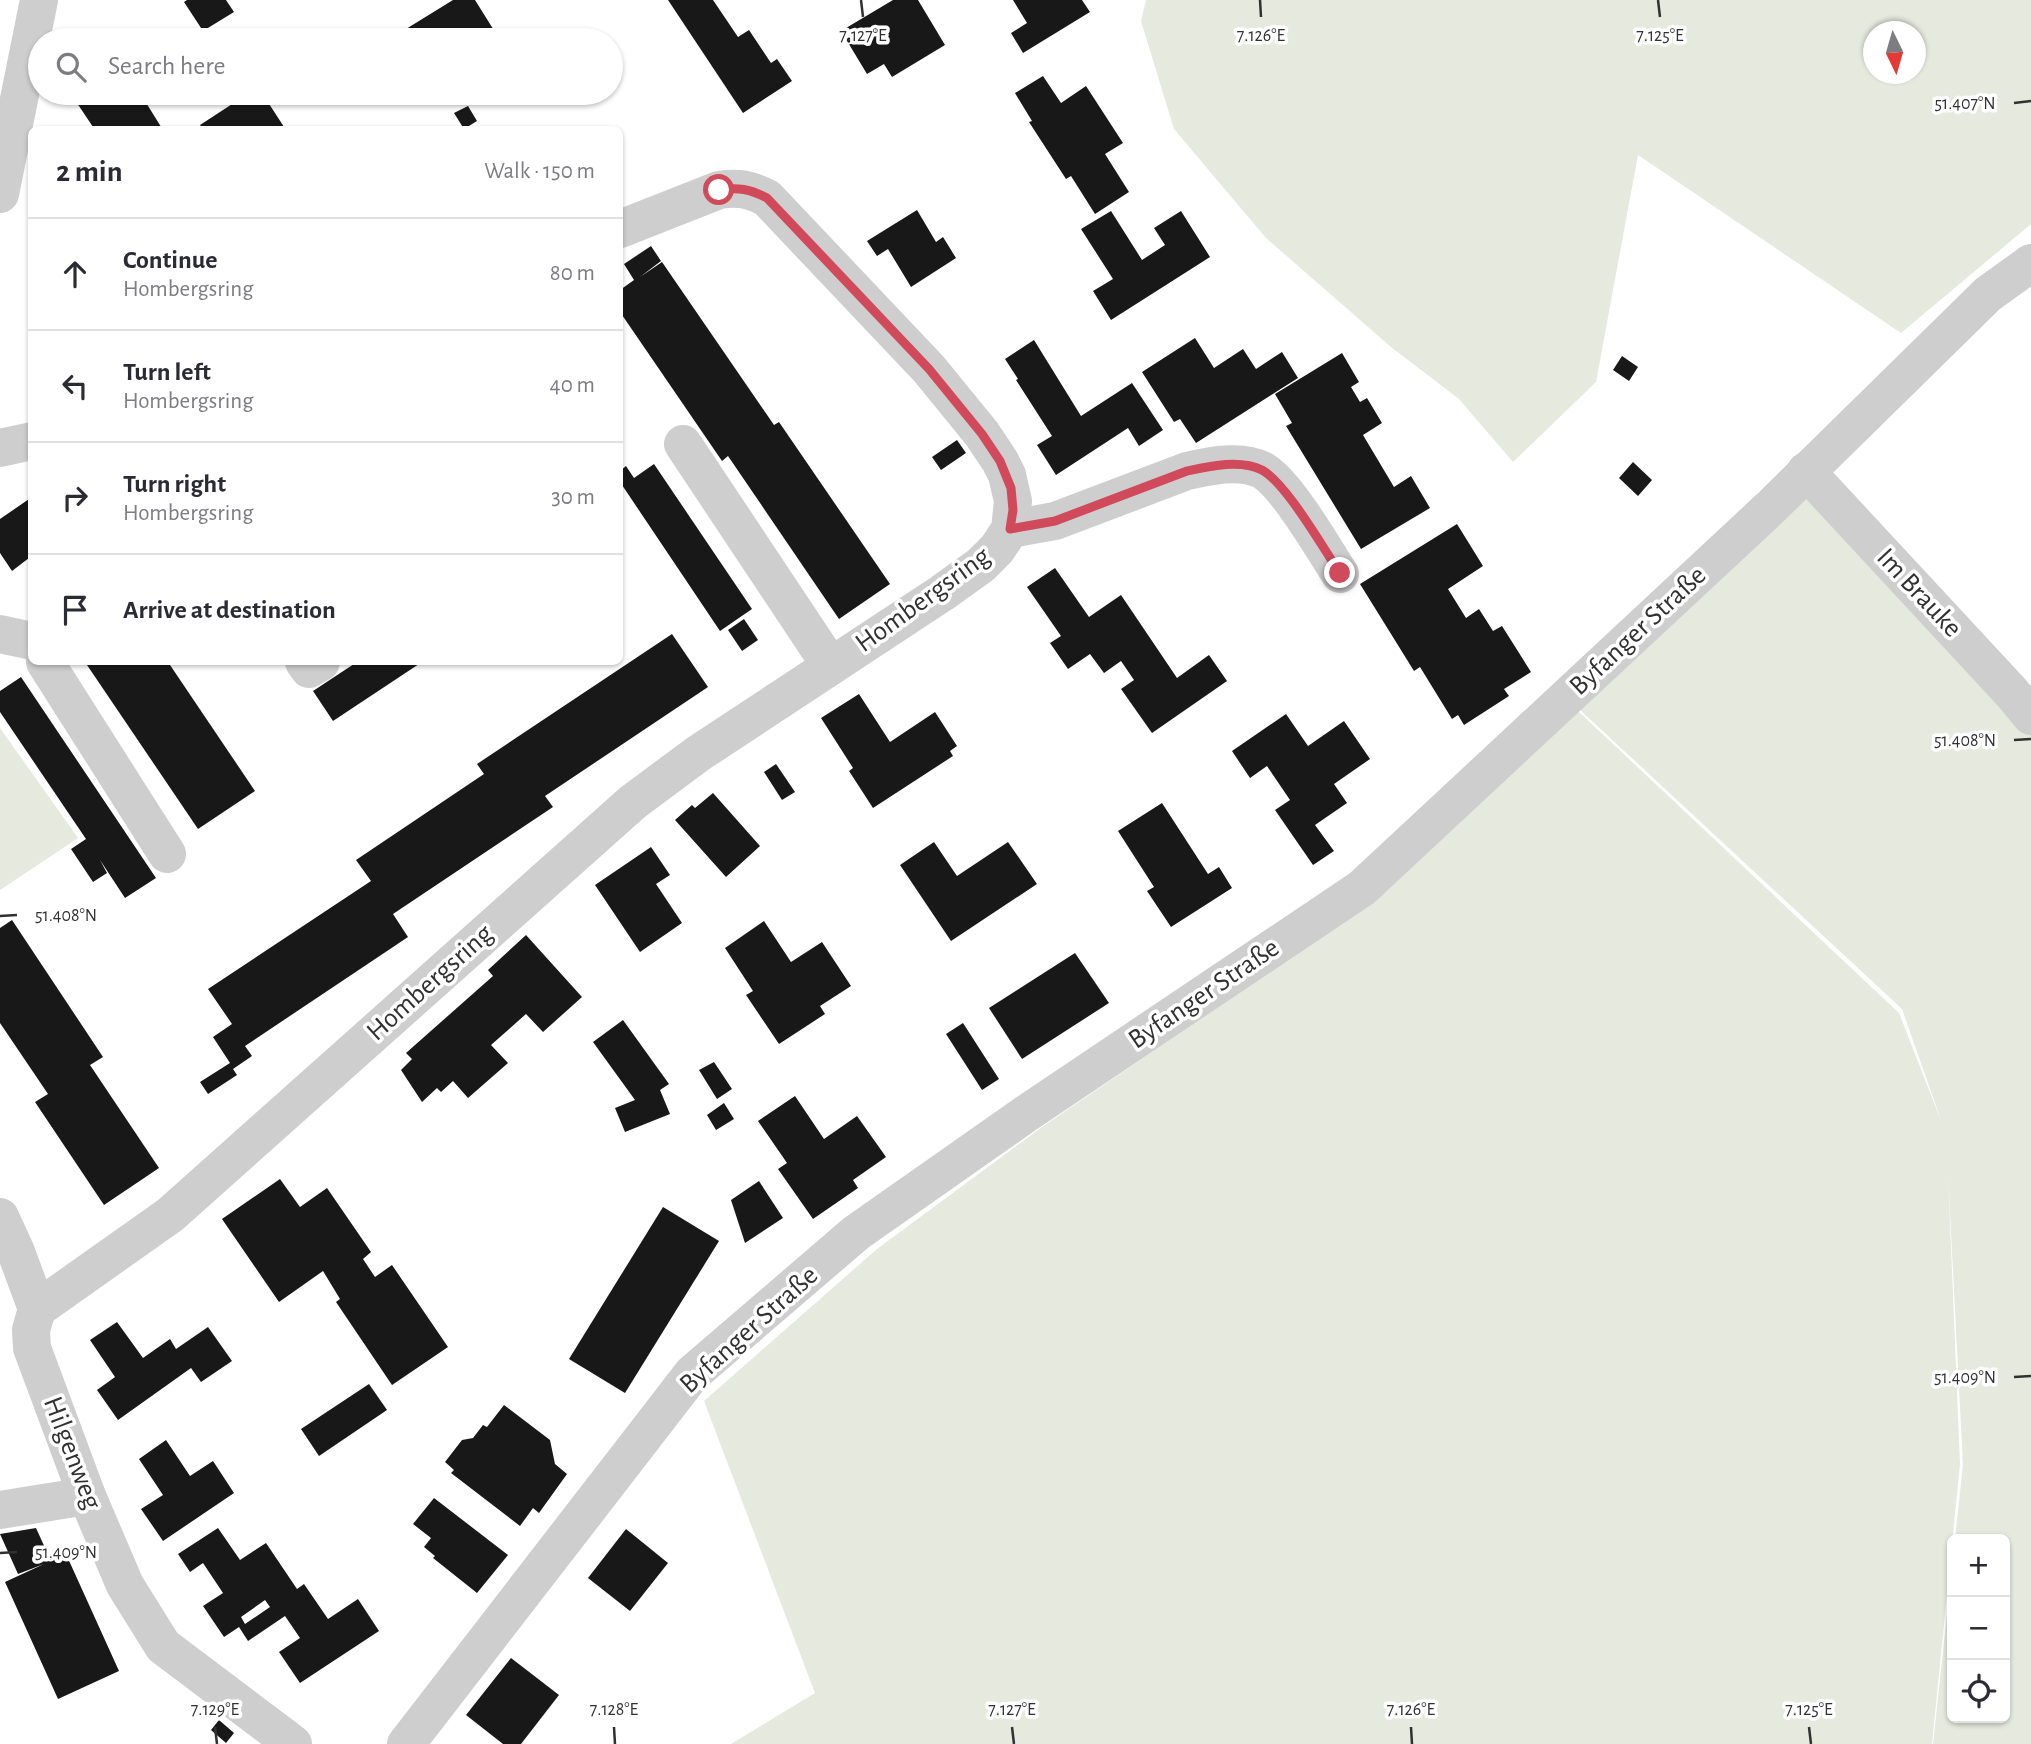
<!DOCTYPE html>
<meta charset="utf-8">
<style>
:root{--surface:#fff;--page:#f7f7f7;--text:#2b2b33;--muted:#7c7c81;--line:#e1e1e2}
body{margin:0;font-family:"Alegreya Sans",sans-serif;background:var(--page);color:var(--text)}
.controls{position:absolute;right:21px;bottom:21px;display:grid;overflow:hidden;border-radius:10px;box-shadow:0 2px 5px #0004}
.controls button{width:63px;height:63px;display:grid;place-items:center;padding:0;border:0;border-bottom:2px solid var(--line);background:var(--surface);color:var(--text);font:35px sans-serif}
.compass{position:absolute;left:1863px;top:21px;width:63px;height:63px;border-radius:50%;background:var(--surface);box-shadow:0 2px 5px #0004;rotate:175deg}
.stop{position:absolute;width:21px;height:21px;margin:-16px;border:5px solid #d14a5c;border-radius:50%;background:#fff}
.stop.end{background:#d14a5c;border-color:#fff;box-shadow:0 2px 7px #0008}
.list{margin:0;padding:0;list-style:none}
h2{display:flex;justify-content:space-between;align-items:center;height:91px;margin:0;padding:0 28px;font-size:30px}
h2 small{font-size:23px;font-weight:400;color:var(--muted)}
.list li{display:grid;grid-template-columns:46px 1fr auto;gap:21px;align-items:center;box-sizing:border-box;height:112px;padding:0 28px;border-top:2px solid var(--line)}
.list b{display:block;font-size:26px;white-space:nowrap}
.list p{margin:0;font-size:23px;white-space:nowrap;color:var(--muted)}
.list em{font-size:23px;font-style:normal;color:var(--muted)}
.icon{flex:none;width:38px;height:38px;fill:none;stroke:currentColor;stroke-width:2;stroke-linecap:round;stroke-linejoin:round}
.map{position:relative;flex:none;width:2031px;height:1744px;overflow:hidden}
.search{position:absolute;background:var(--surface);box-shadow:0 2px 5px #0004;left:28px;top:28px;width:595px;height:77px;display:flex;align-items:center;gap:18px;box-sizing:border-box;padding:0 24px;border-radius:38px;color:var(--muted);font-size:26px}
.panel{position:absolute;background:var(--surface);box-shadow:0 2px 5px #0004;left:28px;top:126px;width:595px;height:539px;border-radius:10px}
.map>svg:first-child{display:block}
.green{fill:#e5e9de;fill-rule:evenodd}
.building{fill:#181818;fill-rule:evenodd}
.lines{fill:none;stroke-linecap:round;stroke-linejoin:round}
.minor{stroke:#cecece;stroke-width:38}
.route{stroke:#d14a5c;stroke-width:9}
.ticks{fill:none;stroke:#313131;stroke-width:2.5}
.labels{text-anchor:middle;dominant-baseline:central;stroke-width:7;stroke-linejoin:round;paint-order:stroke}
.street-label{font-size:28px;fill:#313131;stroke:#fff}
.ticks-label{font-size:18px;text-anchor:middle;fill:#313131;stroke:#fff;stroke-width:7;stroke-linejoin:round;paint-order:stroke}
</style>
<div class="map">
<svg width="2031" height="1744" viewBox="0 0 2031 1744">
<rect width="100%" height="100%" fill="#fff"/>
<!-- green -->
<g class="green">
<path d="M1146,0H2031V224L1901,333L1638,155L1596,382L1513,462L1459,399L1391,347L1266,238L1174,129L1141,21ZM1874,32H1916V74H1874Z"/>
<polygon points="1812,491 2031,731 2031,1744 1933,1744 1952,1567 1952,1718 2005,1718 2005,1539 1955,1539 1963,1465 1948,1174 1960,1464 1932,1744 731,1744 815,1693 704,1401 877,1249 1042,1127 1374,901 1578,711 1899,1013 1942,1123 1902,1009 1579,709"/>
<polygon points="0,728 78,838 0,890"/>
</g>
<!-- building -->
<g class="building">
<polygon points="187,0 226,0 234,12 203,31 184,2"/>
<polygon points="453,0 475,0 500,40 414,40 406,29"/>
<polygon points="668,0 713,0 738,37 749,30 771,63 777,59 792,81 743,113"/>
<polygon points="893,0 918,0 945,45 892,77 884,64 867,74 841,31"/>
<polygon points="1013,0 1082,0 1090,12 1023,53 1011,33 1027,23"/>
<polygon points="1043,76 1061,103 1086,86 1123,143 1105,154 1129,192 1095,214 1071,176 1066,179 1029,122 1032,121 1015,93"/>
<polygon points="93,93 140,93 163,130 95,130 77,103"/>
<polygon points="249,93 262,93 286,130 204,130 200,125"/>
<polygon points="468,106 477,121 464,129 454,113"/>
<polygon points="917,210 936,242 943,237 956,258 911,287 888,249 877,256 867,241"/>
<polygon points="1111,211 1142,260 1165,245 1154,228 1181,211 1210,257 1111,320 1093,291 1113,279 1081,229"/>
<polygon points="651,246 661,261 640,277 662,262 774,425 779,422 890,584 839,619 728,456 722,461 620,312 620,290 634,280 624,264"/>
<polygon points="1195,338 1214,368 1243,349 1256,369 1282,352 1298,378 1196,443 1180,419 1174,422 1142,372"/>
<polygon points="1034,340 1081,416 1132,383 1163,430 1139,446 1128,428 1056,475 1037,445 1052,436 1016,380 1018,379 1005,359"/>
<polygon points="1342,353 1359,382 1351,387 1360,402 1367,398 1382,423 1363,435 1394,487 1411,476 1430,508 1361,549 1286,426 1292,423 1275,394"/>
<polygon points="1622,356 1638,367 1629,381 1613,370"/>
<polygon points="957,440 966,453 941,470 932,457"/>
<polygon points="1633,462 1652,480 1638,496 1619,478"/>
<polygon points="654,464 752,609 720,631 622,485 620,487 620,471 626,466 634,478"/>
<polygon points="32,497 32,561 29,558 12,571 0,553 0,519"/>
<polygon points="1457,524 1483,566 1448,589 1466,618 1479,609 1493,631 1502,626 1531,672 1504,689 1509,696 1464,725 1458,715 1452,719 1420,667 1414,671 1360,584"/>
<polygon points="1055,568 1089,617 1121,595 1177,678 1209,655 1227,681 1152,733 1121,689 1134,680 1121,661 1104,673 1090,654 1068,669 1050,643 1061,636 1027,587"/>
<polygon points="744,619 758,640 742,651 728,630"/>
<polygon points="672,634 708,687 545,796 553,807 393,914 408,937 245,1046 252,1056 233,1069 237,1075 208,1094 200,1082 230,1063 213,1037 232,1024 208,989 371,881 356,860 484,774 477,764"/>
<polygon points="92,662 168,662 255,791 198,829 87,665"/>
<polygon points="357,662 422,662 333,721 313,691"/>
<polygon points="21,677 156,878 125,898 100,860 107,873 93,882 71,849 86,839 0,712 0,691"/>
<polygon points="859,694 890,742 935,712 957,746 950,751 953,756 873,808 849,771 853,768 821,718"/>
<polygon points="1286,714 1308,746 1344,721 1370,759 1334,784 1347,803 1315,825 1334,851 1313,865 1275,810 1290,800 1267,766 1250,778 1232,751"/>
<polygon points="776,764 795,792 782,800 764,772"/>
<polygon points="713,793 760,846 726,877 675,820 692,805 695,808"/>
<polygon points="1162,803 1208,874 1219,867 1232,888 1171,927 1147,891 1154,887 1118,831"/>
<polygon points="934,842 957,876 1008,842 1037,884 951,941 900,865"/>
<polygon points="651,847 670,875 656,884 682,923 640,952 595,885"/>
<polygon points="12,920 103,1057 90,1065 159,1168 104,1205 35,1102 48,1094 0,1023 0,928"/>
<polygon points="764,921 791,962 822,942 851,986 820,1006 825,1014 779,1044 746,995 753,991 725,948"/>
<polygon points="526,935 582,997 543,1032 526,1014 491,1045 508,1063 468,1098 453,1081 441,1092 437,1088 422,1102 401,1070 412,1059 406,1053 493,976 488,970"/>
<polygon points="1075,953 1109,1003 1022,1059 989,1008"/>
<polygon points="623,1020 669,1084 660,1090 670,1114 625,1132 615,1108 635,1100 593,1042"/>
<polygon points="963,1023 999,1079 982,1090 946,1034"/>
<polygon points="714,1062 732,1089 717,1099 699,1070"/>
<polygon points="795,1096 824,1139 857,1116 886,1157 853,1180 858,1188 813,1219 778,1169 787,1163 758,1121"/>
<polygon points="724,1103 734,1119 716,1130 707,1115"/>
<polygon points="280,1179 300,1207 327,1188 371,1252 363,1259 375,1277 392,1265 448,1347 392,1385 336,1302 340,1299 323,1271 279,1302 222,1219"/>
<polygon points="759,1181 783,1218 745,1243 731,1200"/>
<polygon points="663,1207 719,1241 625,1393 569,1359"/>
<polygon points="117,1322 143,1358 170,1339 176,1349 208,1327 232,1361 201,1382 191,1368 118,1420 97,1390 115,1377 90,1340"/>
<polygon points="369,1384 387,1410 319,1456 301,1429"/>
<polygon points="504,1405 550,1440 555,1464 567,1474 539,1513 533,1508 520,1526 451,1473 454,1470 445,1462 462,1440 473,1438 483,1425 487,1427"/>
<polygon points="166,1440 190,1476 213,1461 234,1493 163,1541 141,1509 163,1495 139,1459"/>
<polygon points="434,1498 508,1555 477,1593 433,1558 435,1556 424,1547 431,1538 413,1524"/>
<polygon points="36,1528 51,1561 66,1554 119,1671 58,1699 5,1582 44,1564 18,1574 0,1534"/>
<path d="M218,1528L240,1560L266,1543L297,1589L304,1584L328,1619L358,1599L379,1631L300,1683L279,1652L300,1638L285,1616L248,1641L239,1627L224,1637L203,1606L223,1593L203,1563L190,1572L178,1554ZM265,1600L270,1607L245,1624L241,1617Z"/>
<polygon points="626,1529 668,1563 630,1611 588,1578"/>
<polygon points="511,1658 559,1695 521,1744 503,1744 466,1715"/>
<polygon points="219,1720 234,1733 226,1743 211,1730"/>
</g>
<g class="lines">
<!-- minor -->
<g class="minor">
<polyline points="0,194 39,0"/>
<polyline points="683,444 830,665"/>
<polyline points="0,448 32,441"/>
<polyline points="1806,471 2012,693 2031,716"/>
<path d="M1010,529L1055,521L1187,471C1209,466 1240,459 1262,470C1286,483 1323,548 1340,574"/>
<polyline points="0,634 32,641"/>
<polyline points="45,662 167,854"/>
<polyline points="304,662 309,669 321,662"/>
<polyline points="0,1217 16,1252 37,1309 31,1330 32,1348 87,1496 125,1585 163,1646 293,1744"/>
<path d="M37,1309L170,1215L633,802L699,753L942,593L981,565L997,549L1010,529L1013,501L1007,475L1000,461L982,434L929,369L767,198C750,189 738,187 719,190L620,229"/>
<polyline points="0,1510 87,1496"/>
<polyline points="406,1744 692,1374 856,1233 1027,1113 1362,888 1770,508 1988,294 2031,263"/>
</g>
</g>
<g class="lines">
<!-- route -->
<path class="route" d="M719,190C738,187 750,189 767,198L929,369L982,434L1000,461L1011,488L1013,510L1010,529L1055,521L1187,471C1210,466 1240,459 1262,470C1286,483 1323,548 1340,573"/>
</g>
<!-- ticks -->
<path class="ticks" d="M861,0L863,17M1260,0L1261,17M1658,0L1660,17M2014,103L2031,101M2014,740L2031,739M0,916L17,915M2014,1377L2031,1376M0,1553L17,1552M215,1727L217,1744M614,1727L615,1744M1012,1727L1014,1744M1411,1727L1412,1744M1809,1727L1811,1744"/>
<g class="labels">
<!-- street labels -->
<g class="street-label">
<text transform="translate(1919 593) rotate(47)">Im Brauke</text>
<text transform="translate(923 600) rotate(-36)">Hombergsring</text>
<text transform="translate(1638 631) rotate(-43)">Byfanger Straße</text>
<text transform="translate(430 983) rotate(-42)">Hombergsring</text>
<text transform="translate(1204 994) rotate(-34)">Byfanger Straße</text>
<text transform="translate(749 1330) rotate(-42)">Byfanger Straße</text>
<text transform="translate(72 1453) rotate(69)">Hilgenweg</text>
</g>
</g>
<g class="ticks-label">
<text x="863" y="41">7.127°E</text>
<text x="1261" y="41">7.126°E</text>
<text x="1660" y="41">7.125°E</text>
<text x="1965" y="109">51.407°N</text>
<text x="1965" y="746">51.408°N</text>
<text x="66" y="921">51.408°N</text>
<text x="1965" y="1383">51.409°N</text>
<text x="66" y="1558">51.409°N</text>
<text x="215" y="1715">7.129°E</text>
<text x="614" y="1715">7.128°E</text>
<text x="1012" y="1715">7.127°E</text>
<text x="1411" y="1715">7.126°E</text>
<text x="1809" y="1715">7.125°E</text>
</g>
</svg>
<div class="controls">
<button>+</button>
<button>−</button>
<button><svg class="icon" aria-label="locate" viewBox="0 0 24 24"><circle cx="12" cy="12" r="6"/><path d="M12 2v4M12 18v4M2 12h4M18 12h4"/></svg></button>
</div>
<svg class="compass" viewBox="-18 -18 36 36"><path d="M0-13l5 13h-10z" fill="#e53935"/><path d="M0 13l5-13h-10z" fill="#7c7c81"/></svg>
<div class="stop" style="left:719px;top:190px"></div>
<div class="stop end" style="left:1340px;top:573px"></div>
<div class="search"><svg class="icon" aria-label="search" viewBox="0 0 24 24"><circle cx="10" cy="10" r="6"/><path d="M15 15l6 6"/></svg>Search here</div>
<section class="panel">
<h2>2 min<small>Walk · 150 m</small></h2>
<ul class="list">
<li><svg class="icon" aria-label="ahead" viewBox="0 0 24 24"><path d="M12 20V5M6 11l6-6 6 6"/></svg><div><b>Continue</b><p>Hombergsring</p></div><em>80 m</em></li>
<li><svg class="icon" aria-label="left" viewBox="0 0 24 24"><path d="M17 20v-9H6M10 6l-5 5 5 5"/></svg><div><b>Turn left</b><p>Hombergsring</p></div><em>40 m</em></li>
<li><svg class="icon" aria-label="right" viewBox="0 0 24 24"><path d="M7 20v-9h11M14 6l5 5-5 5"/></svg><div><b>Turn right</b><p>Hombergsring</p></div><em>30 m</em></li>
<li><svg class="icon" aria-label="arrive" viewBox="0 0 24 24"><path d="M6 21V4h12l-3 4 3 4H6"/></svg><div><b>Arrive at destination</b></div></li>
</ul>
</section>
</div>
